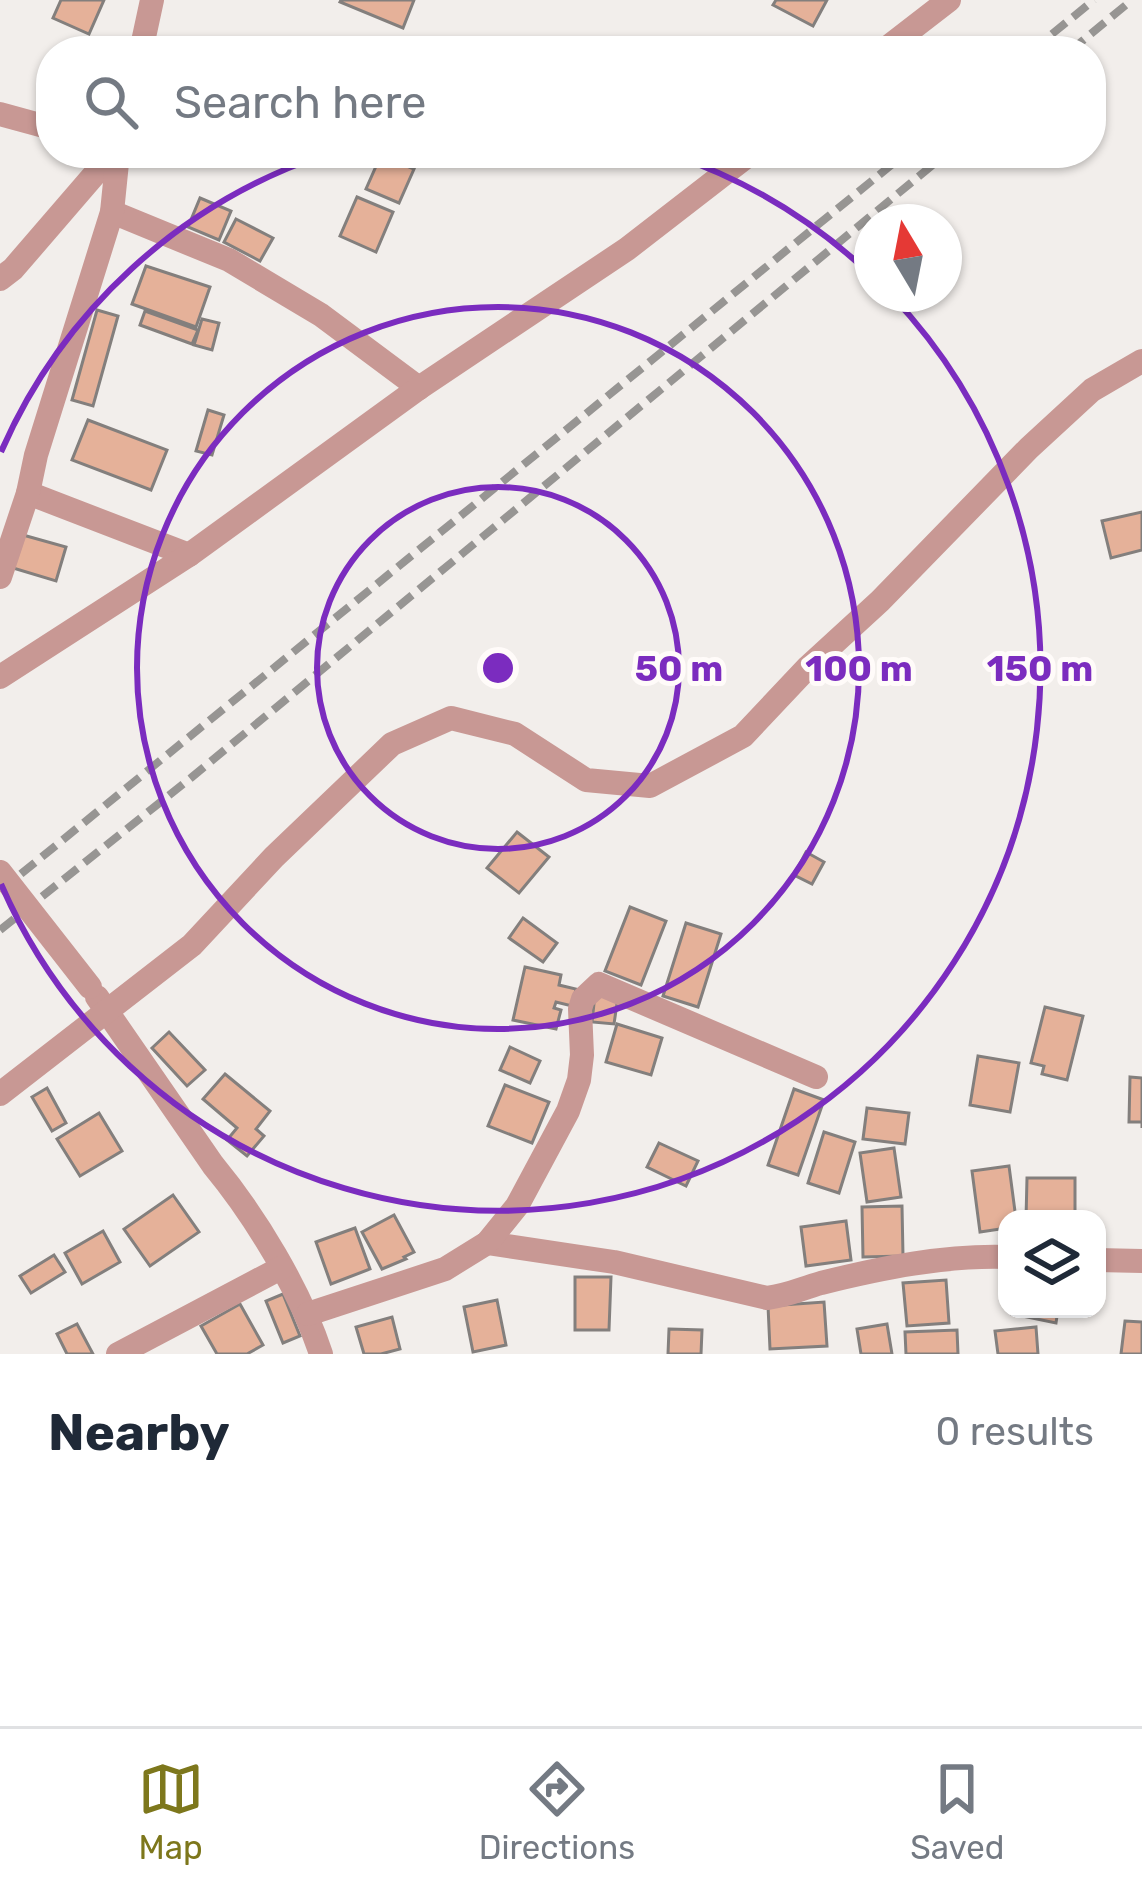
<!DOCTYPE html>
<style>
:root{--surface:#fff;--page:#f2f2f3;--text:#1f2937;--muted:#747a83;--line:#e0e1e3;--accent:#7d771c}
body{margin:0;font-family:Rubik,sans-serif;background:var(--page);color:var(--text)}
.controls{position:absolute;right:36px;bottom:36px;display:grid;overflow:hidden;border-radius:24px;box-shadow:0 3px 9px #0004}
.controls button{width:108px;height:108px;display:grid;place-items:center;padding:0;border:0;border-bottom:3px solid var(--line);background:var(--surface);color:var(--text);font:60px sans-serif}
.compass{position:absolute;left:854px;top:204px;width:108px;height:108px;border-radius:50%;background:var(--surface);box-shadow:0 3px 9px #0004;rotate:350deg}
.list{margin:0;padding:0;list-style:none}
h2{display:flex;justify-content:space-between;align-items:center;height:156px;margin:0;padding:0 48px;font-size:51px}
h2 small{font-size:39px;font-weight:400;color:var(--muted)}
.icon{flex:none;width:66px;height:66px;fill:none;stroke:currentColor;stroke-width:2;stroke-linecap:round;stroke-linejoin:round}
.map{position:relative;flex:none;width:1142px;height:1354px;overflow:hidden}
.search{position:absolute;background:var(--surface);box-shadow:0 3px 9px #0004;left:36px;right:36px;top:36px;height:132px;display:flex;align-items:center;gap:30px;box-sizing:border-box;padding:0 42px;border-radius:48px;color:var(--muted);font-size:45px}
.sheet{height:372px;background:var(--surface)}
nav{display:flex;justify-content:space-around;align-items:center;box-sizing:border-box;height:168px;border-top:3px solid var(--line);background:var(--surface);font-size:33px;color:var(--muted)}
nav a{display:grid;justify-items:center;gap:6px}
nav .on{color:var(--accent)}
.map>svg:first-child{display:block}
.building{fill:#e5b199;stroke:#837f7d;stroke-width:3}
.lines{fill:none;stroke-linecap:round;stroke-linejoin:round}
.minor{stroke:#c89894;stroke-width:24}
.rail{stroke:#979593;stroke-width:8;stroke-dasharray:18 9;stroke-linecap:butt}
.minor-bridge{stroke:#c89894;stroke-width:24}
.ring{fill:none;stroke:#7b2cbf;stroke-width:6}
.centre{fill:#7b2cbf;stroke:#fffbf9;stroke-width:6}
.ring-label{font-size:36px;text-anchor:middle;font-weight:bold;fill:#7b2cbf;stroke:#fffbf9;stroke-width:10;stroke-linejoin:round;paint-order:stroke}
</style>
<div class="map">
<svg width="1142" height="1354" viewBox="0 0 1142 1354">
<rect width="100%" height="100%" fill="#f2eeeb"/>
<!-- building -->
<g class="building">
<polygon points="61,0 104,0 89,34 53,18"/>
<polygon points="341,0 414,0 403,28 340,2"/>
<polygon points="776,0 827,0 813,26 773,5"/>
<polygon points="381,155 414,169 399,203 366,189"/>
<polygon points="357,197 393,212 376,252 340,236"/>
<polygon points="200,198 231,211 219,240 188,227"/>
<polygon points="236,219 273,238 260,261 224,242"/>
<polygon points="146,266 210,287 196,327 132,304"/>
<polygon points="97,310 118,316 93,406 72,400"/>
<polygon points="145,311 198,330 192,344 140,325"/>
<polygon points="202,319 219,323 212,350 194,345"/>
<polygon points="208,410 224,415 212,455 196,451"/>
<polygon points="88,420 167,450 151,490 72,460"/>
<polygon points="1142,512 1142,550 1111,558 1102,521"/>
<polygon points="23,535 66,547 56,581 13,568"/>
<polygon points="517,832 549,857 519,893 487,868"/>
<polygon points="806,852 824,862 812,884 794,875"/>
<polygon points="630,907 666,921 641,985 605,971"/>
<polygon points="523,918 557,943 543,962 509,938"/>
<polygon points="686,923 721,934 698,1007 663,996"/>
<polygon points="525,967 561,975 559,985 576,989 572,1006 556,1002 554,1008 561,1010 556,1029 513,1020"/>
<polygon points="595,994 618,997 614,1024 592,1022"/>
<polygon points="1045,1007 1083,1016 1067,1080 1042,1074 1044,1066 1031,1063"/>
<polygon points="617,1024 662,1038 651,1075 606,1062"/>
<polygon points="169,1032 205,1070 187,1086 152,1048"/>
<polygon points="510,1047 540,1061 530,1083 500,1070"/>
<polygon points="978,1056 1019,1063 1010,1112 970,1105"/>
<polygon points="225,1074 270,1111 256,1129 264,1136 247,1156 227,1140 237,1128 203,1099"/>
<polygon points="1130,1077 1142,1078 1142,1128 1142,1122 1129,1122"/>
<polygon points="505,1085 549,1102 532,1143 488,1126"/>
<polygon points="47,1088 66,1123 52,1131 32,1097"/>
<polygon points="794,1089 824,1100 798,1175 768,1165"/>
<polygon points="867,1108 909,1113 905,1144 863,1139"/>
<polygon points="99,1113 122,1151 80,1176 57,1139"/>
<polygon points="824,1132 855,1142 839,1193 808,1183"/>
<polygon points="659,1143 698,1161 686,1186 647,1167"/>
<polygon points="894,1148 901,1197 867,1202 860,1153"/>
<polygon points="1009,1166 1016,1219 1007,1219 1007,1228 980,1232 972,1171"/>
<polygon points="1027,1178 1075,1178 1075,1219 1026,1219"/>
<polygon points="173,1195 199,1232 150,1266 124,1229"/>
<polygon points="902,1206 903,1256 863,1257 862,1207"/>
<polygon points="394,1215 414,1252 404,1257 406,1259 382,1269 362,1232"/>
<polygon points="846,1221 851,1260 806,1266 801,1227"/>
<polygon points="355,1228 370,1269 331,1284 316,1242"/>
<polygon points="103,1231 120,1262 82,1284 65,1253"/>
<polygon points="54,1255 65,1272 31,1293 20,1276"/>
<polygon points="575,1277 611,1277 609,1330 575,1330"/>
<polygon points="946,1280 949,1323 907,1326 903,1283"/>
<polygon points="283,1294 300,1336 283,1343 266,1301"/>
<polygon points="497,1300 506,1345 473,1352 464,1307"/>
<polygon points="824,1302 827,1346 770,1349 768,1306"/>
<polygon points="240,1304 263,1345 247,1354 217,1354 201,1326"/>
<polygon points="1013,1309 1058,1309 1056,1323 1012,1314"/>
<polygon points="392,1317 400,1349 381,1354 364,1354 356,1327"/>
<polygon points="1125,1321 1142,1322 1142,1354 1121,1354"/>
<polygon points="77,1324 93,1354 67,1354 57,1334"/>
<polygon points="887,1324 892,1354 861,1354 857,1329"/>
<polygon points="1036,1327 1038,1354 998,1354 995,1331"/>
<polygon points="669,1329 702,1330 701,1354 668,1354"/>
<polygon points="957,1330 958,1354 906,1354 905,1332"/>
</g>
<g class="lines">
<!-- minor -->
<g class="minor">
<polyline points="141,51 152,0"/>
<polyline points="883,51 949,0"/>
<polyline points="0,114 51,128"/>
<polyline points="112,212 229,260 321,315 419,388"/>
<polyline points="0,279 13,269 113,153"/>
<polyline points="28,493 189,555"/>
<polyline points="0,577 28,493 36,455 112,212 118,153"/>
<polyline points="0,677 189,555 419,388 627,249 751,153"/>
<path d="M97,997L213,1165C256,1217 300,1290 321,1354"/>
<polyline points="0,1094 192,945 274,857 392,744 451,718 515,734 586,780 650,786 743,736 808,667 880,601 1029,448 1092,390 1142,361"/>
<path d="M487,1243L614,1262L767,1298C790,1295 800,1289 821,1283C881,1268 945,1255 1007,1257"/>
<polyline points="1097,1260 1142,1261"/>
<polyline points="308,1314 445,1269 487,1243 517,1206 568,1111 579,1080 582,1055 580,1009 583,999 599,984 816,1077"/>
<polyline points="118,1354 281,1268"/>
</g>
<!-- rail -->
<g class="rail">
<polyline points="1031,51 1094,0"/>
<polyline points="1070,51 1132,0"/>
<polyline points="0,891 906,153"/>
<polyline points="0,930 192,777 947,153"/>
</g>
<!-- minor-bridge -->
<polyline class="minor-bridge" points="0,872 90,987"/>
</g>
<!-- distance rings -->
<g class="ring">
<circle cx="498" cy="668" r="181"/>
<circle cx="498" cy="668" r="361"/>
<path d="M1 452A542 542 0 0 1 326 154M670 154A542 542 0 0 1 871 275M891 295A542 542 0 1 1 1 884"/>
</g>
<circle cx="498" cy="668" r="18" class="centre"/>
<g class="ring-label">
<text x="679" y="681">50 m</text>
<text x="859" y="681">100 m</text>
<text x="1040" y="681">150 m</text>
</g>
</svg>
<div class="controls">
<button><svg class="icon" aria-label="layers" viewBox="0 0 24 24"><path d="M12 4l9 5-9 5-9-5zM3 14l9 5 9-5"/></svg></button>
</div>
<svg class="compass" viewBox="-18 -18 36 36"><path d="M0-13l5 13h-10z" fill="#e53935"/><path d="M0 13l5-13h-10z" fill="#747a83"/></svg>
<div class="search"><svg class="icon" aria-label="search" viewBox="0 0 24 24"><circle cx="10" cy="10" r="6"/><path d="M15 15l6 6"/></svg>Search here</div>
</div>
<section class="sheet">
<h2>Nearby<small>0 results</small></h2>
<ul class="list">
</ul>
</section>
<nav>
<a class="on"><svg class="icon" aria-label="map" viewBox="0 0 24 24"><path d="M3 6l6-2 6 2 6-2v14l-6 2-6-2-6 2zM9 4v14M15 6v14"/></svg>Map</a>
<a><svg class="icon" aria-label="directions" viewBox="0 0 24 24"><path d="M12 3l9 9-9 9-9-9zM9 14v-3h6M13 9l2 2-2 2"/></svg>Directions</a>
<a><svg class="icon" aria-label="saved" viewBox="0 0 24 24"><path d="M7 4h10v16l-5-4-5 4z"/></svg>Saved</a>
</nav>
